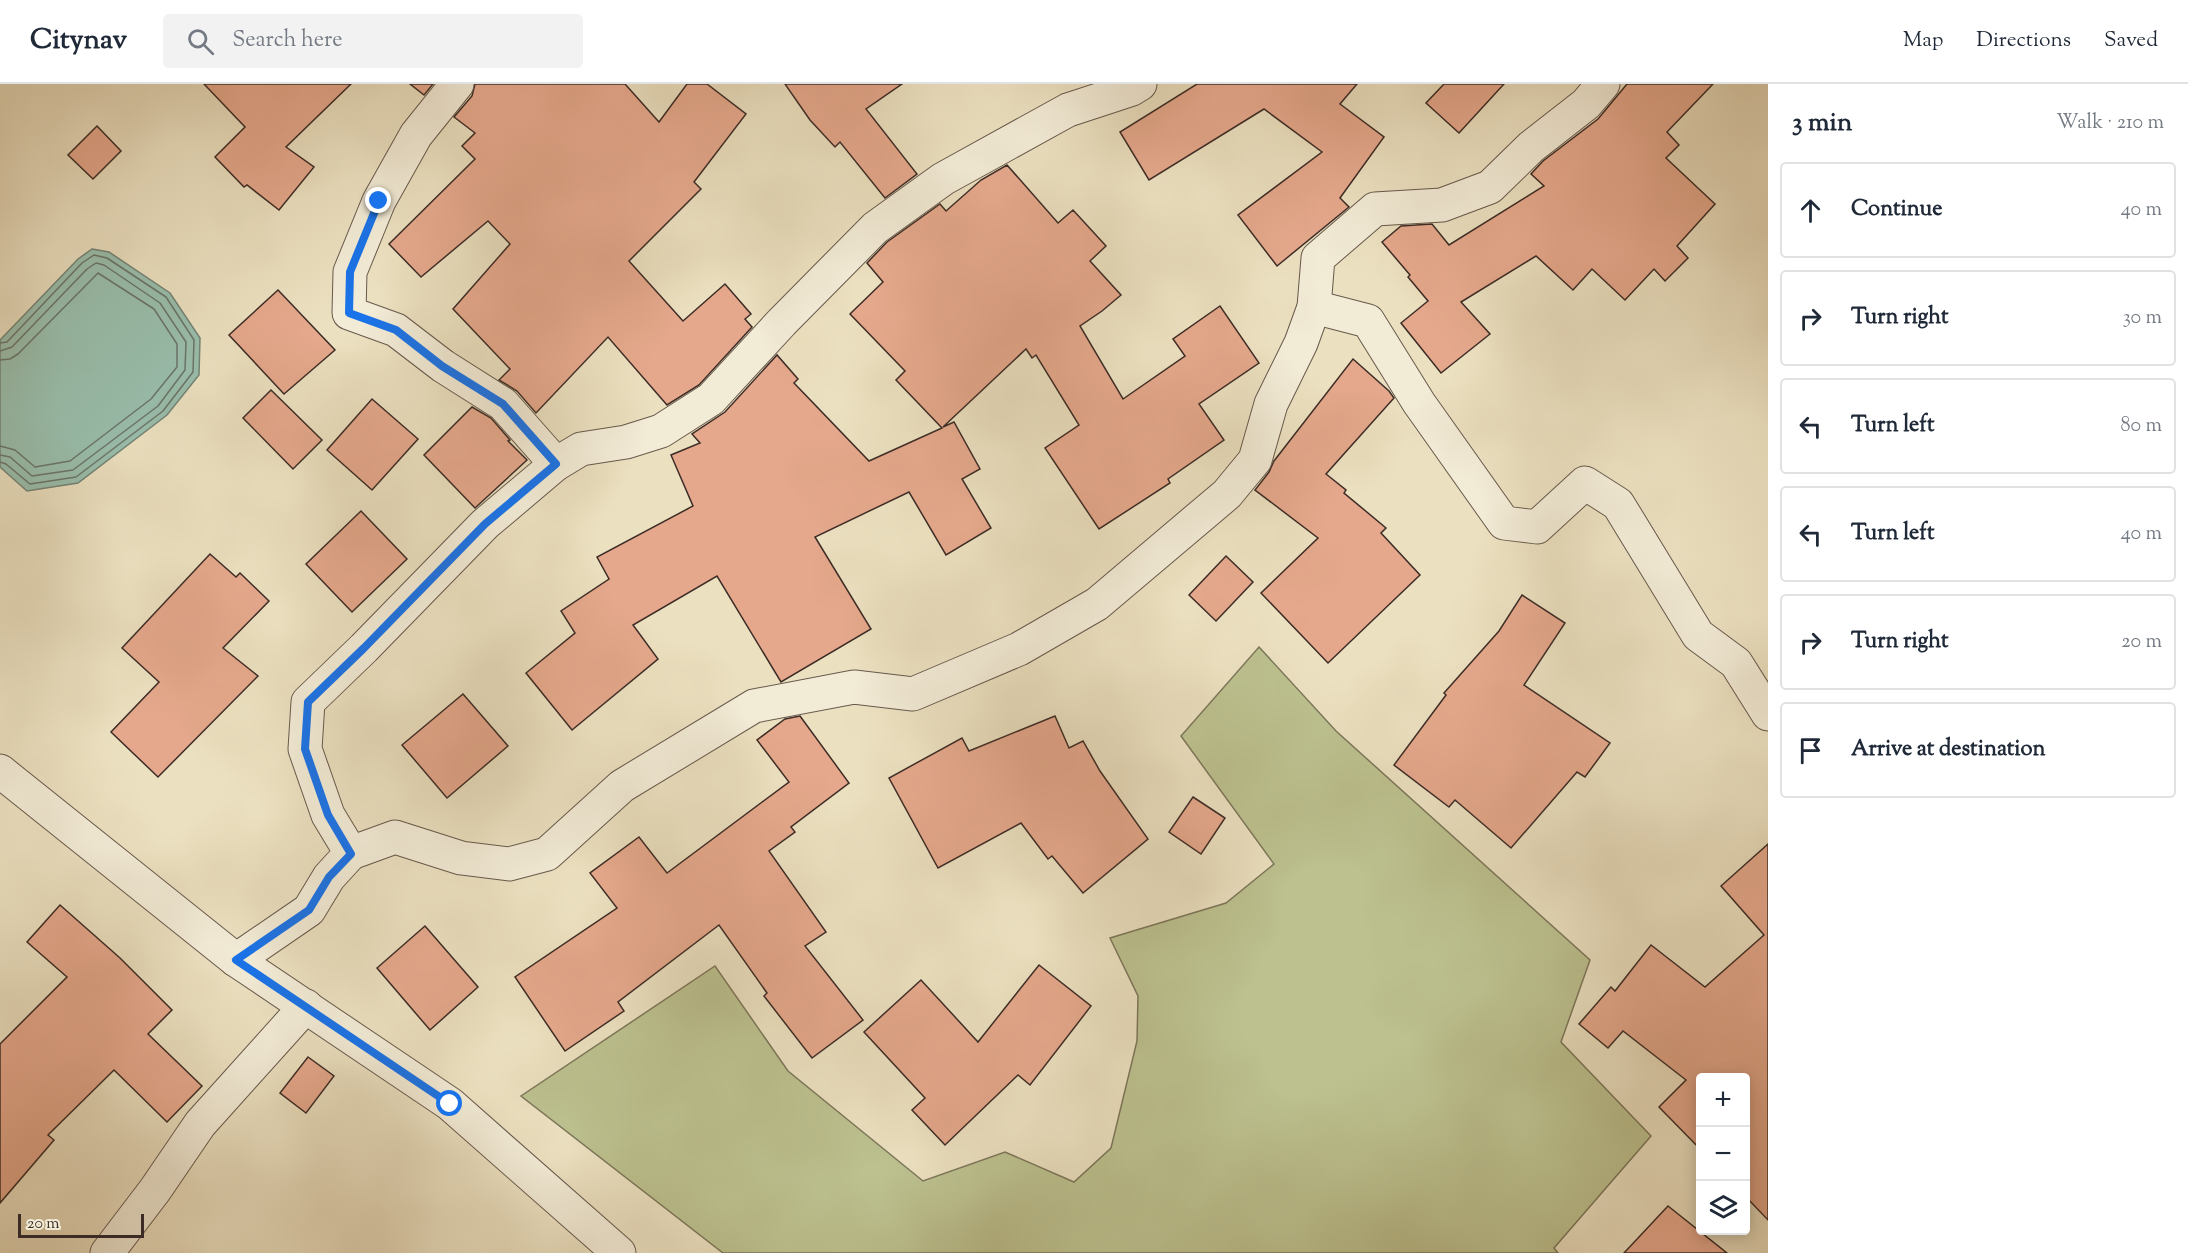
<!DOCTYPE html>
<meta charset="utf-8">
<style>
:root{--surface:#fff;--page:#f2f2f3;--text:#1f2937;--muted:#747a83;--line:#e0e1e3}
body{margin:0;font-family:"Sorts Mill Goudy",serif;background:var(--page);color:var(--text)}
.controls{position:absolute;right:18px;bottom:18px;display:grid;overflow:hidden;border-radius:6px;box-shadow:0 3px 15px #0003}
.controls button{width:54px;height:54px;display:grid;place-items:center;padding:0;border:0;border-bottom:2px solid var(--line);background:var(--surface);color:var(--text);font:30px sans-serif}
.scale{position:absolute;left:18px;bottom:15px;width:126px;box-sizing:border-box;padding-left:6px;border:3px solid #3d2c26;border-top:0;font-size:16px;line-height:21px;white-space:nowrap;color:#3d2c26;-webkit-text-stroke:4px #f2ebd6;paint-order:stroke}
.stop{position:absolute;width:18px;height:18px;margin:-14px;border:4px solid #1a73e8;border-radius:50%;background:#fff}
.stop.end{background:#1a73e8;border-color:#fff;box-shadow:0 2px 6px #0008}
.list{margin:0;padding:0;list-style:none}
h2{display:flex;justify-content:space-between;align-items:center;height:78px;margin:0;padding:0 24px;font-size:26px}
h2 small{font-size:20px;font-weight:400;color:var(--muted)}
.list li{display:grid;grid-template-columns:39px 1fr auto;gap:18px;align-items:center;box-sizing:border-box;height:96px;margin:0 12px 12px;padding:0 12px;border:2px solid var(--line);border-radius:6px}
.list b{display:block;font-size:22px;white-space:nowrap}
.list em{font-size:20px;font-style:normal;color:var(--muted)}
.icon{flex:none;width:33px;height:33px;fill:none;stroke:currentColor;stroke-width:2;stroke-linecap:round;stroke-linejoin:round}
.map{position:relative;flex:none;width:1768px;height:1169px;overflow:hidden}
header{display:flex;align-items:center;gap:36px;box-sizing:border-box;height:84px;padding:0 30px;background:var(--surface);border-bottom:2px solid var(--line)}
header strong{font-size:28px}
nav{display:flex;gap:33px;margin-inline-start:auto;font-size:21px}
.search{width:420px;height:54px;background:var(--page);display:flex;align-items:center;gap:15px;box-sizing:border-box;padding:0 21px;border-radius:6px;color:var(--muted);font-size:22px}
main{display:flex}
aside{flex:1;background:var(--surface)}
.map>svg:first-child{display:block}
.green{fill:#bcc18f;stroke:#7c765a;stroke-width:1.5}
.water{fill:#99beac;stroke:#748476;stroke-width:1.5}
.lines{fill:none;stroke-linecap:round;stroke-linejoin:round}
.shore{stroke:#6b7569;stroke-width:1.5}
.building{fill:#e5a88c;stroke:#3d2c26;stroke-width:1.5}
.minor-casing{stroke:#68594c;stroke-width:35}
.tertiary-casing{stroke:#68594c;stroke-width:35}
.minor{stroke:#f2ebd6;stroke-width:33}
.tertiary{stroke:#f2ebd6;stroke-width:33}
.route{stroke:#1a73e8;stroke-width:8}
</style>
<header>
<strong>Citynav</strong>
<div class="search"><svg class="icon" aria-label="search" viewBox="0 0 24 24"><circle cx="10" cy="10" r="6"/><path d="M15 15l6 6"/></svg>Search here</div>
<nav><a>Map</a><a>Directions</a><a>Saved</a></nav>
</header>
<main>
<div class="map">
<svg width="1768" height="1169" viewBox="0 0 1768 1169">
<rect width="100%" height="100%" fill="#ebe0c0"/>
<filter id="stains"><feTurbulence type="fractalNoise" baseFrequency=".00333" numOctaves="4"/><feColorMatrix values="0 0 0 0 .2 0 0 0 0 .09 0 0 0 0 .02 0 0 0 .5 -.17"/></filter>
<radialGradient id="worn" r=".72"><stop offset=".6" stop-color="#630" stop-opacity="0"/><stop offset="1" stop-color="#630" stop-opacity=".3"/></radialGradient>
<!-- green -->
<polygon class="green" points="1259,563 1336,647 1590,876 1561,958 1651,1052 1554,1164 1558,1169 723,1169 521,1012 715,882 788,987 923,1097 1005,1068 1074,1098 1111,1064 1137,957 1138,912 1110,854 1226,819 1274,780 1181,652"/>
<!-- water -->
<polygon class="water" points="92,165 109,168 170,209 200,254 199,291 167,331 78,399 27,407 0,383 0,256 78,175"/>
<g class="lines">
<!-- shore -->
<g class="shore">
<polyline points="0,259 7,258 82,179 94,171 107,174 166,213 194,256 193,288 163,327 76,393 30,400 6,380 0,378"/>
<polyline points="0,267 12,263 87,185 96,179 104,181 160,219 186,258 185,286 158,322 73,386 32,392 10,373 0,371"/>
<polyline points="0,276 10,275 18,270 98,189 154,225 177,260 177,283 151,315 70,377 35,383 15,366 0,362"/>
</g>
</g>
<!-- building -->
<g class="building">
<polygon points="204,0 351,0 286,63 314,83 279,126 247,101 244,103 215,73 245,43"/>
<polygon points="410,0 433,0 424,11"/>
<polygon points="475,0 625,0 659,38 687,0 707,0 746,30 694,98 701,105 629,177 683,237 725,200 751,230 745,235 752,243 699,301 667,321 608,253 536,329 517,307 499,296 510,285 453,225 510,160 488,137 421,193 389,160 475,75 462,62 475,49 454,33 472,12"/>
<polygon points="785,0 902,0 866,25 917,90 885,114 840,58 835,63 810,36"/>
<polygon points="1197,0 1357,0 1340,20 1384,53 1340,114 1349,123 1277,182 1238,131 1322,68 1264,25 1149,96 1120,48"/>
<polygon points="1444,0 1504,0 1459,49 1426,19"/>
<polygon points="1627,0 1713,0 1667,48 1679,61 1666,74 1715,120 1677,162 1688,174 1665,197 1654,185 1625,216 1592,185 1573,206 1536,172 1461,218 1490,250 1441,289 1401,239 1428,217 1408,193 1410,191 1382,158 1401,142 1432,140 1449,161 1544,102 1531,90 1543,77 1598,35"/>
<polygon points="97,42 121,67 93,95 68,71"/>
<polygon points="1007,81 1058,139 1073,126 1106,162 1090,177 1121,211 1102,227 1080,242 1123,315 1185,272 1173,255 1220,222 1259,279 1199,320 1224,356 1168,395 1170,399 1099,445 1045,364 1079,341 1036,271 1032,274 1026,265 943,343 954,338 980,385 962,395 991,444 946,471 909,408 815,453 871,545 781,598 717,492 633,541 658,575 572,646 526,589 575,549 561,527 609,495 597,473 693,422 671,371 700,359 692,350 725,328 777,271 798,295 794,299 869,377 942,344 896,296 905,287 850,230 883,198 867,179 887,158 940,120 946,127 981,96"/>
<polygon points="278,206 335,266 284,310 229,251"/>
<polygon points="1353,275 1389,307 1394,314 1326,390 1346,406 1344,409 1386,444 1381,449 1420,491 1328,579 1261,509 1318,454 1255,406 1269,388 1274,377"/>
<polygon points="271,306 322,356 293,385 243,334"/>
<polygon points="372,315 418,355 372,406 327,366"/>
<polygon points="472,323 491,334 510,356 508,357 527,376 475,424 424,371"/>
<polygon points="361,427 407,475 352,528 306,480"/>
<polygon points="210,470 236,493 240,489 269,517 223,564 258,592 158,693 111,648 159,598 122,564"/>
<polygon points="1226,472 1253,498 1216,537 1189,511"/>
<polygon points="1522,511 1565,539 1524,601 1610,659 1585,693 1577,688 1511,764 1455,716 1449,723 1394,681 1446,611 1444,609 1499,547"/>
<polygon points="463,610 508,662 447,714 402,661"/>
<polygon points="800,632 849,699 791,743 795,748 769,767 826,848 805,862 863,936 812,974 764,912 767,909 719,841 618,918 624,927 565,967 515,893 617,824 590,789 639,753 667,789 789,698 757,656 785,635"/>
<polygon points="1055,632 1069,664 1083,657 1100,687 1148,755 1083,809 1052,772 1048,775 1021,739 938,784 889,694 962,654 969,667"/>
<polygon points="1193,713 1225,734 1201,770 1169,748"/>
<polygon points="1768,760 1768,1136 1746,1113 1746,993 1701,993 1701,1066 1659,1023 1686,996 1623,947 1608,964 1579,940 1611,903 1615,907 1651,861 1705,903 1764,851 1721,802"/>
<polygon points="60,821 120,874 172,926 148,950 202,1002 167,1038 114,986 48,1051 54,1056 0,1119 0,960 67,893 27,858"/>
<polygon points="425,842 478,903 430,946 377,884"/>
<polygon points="1039,881 1091,922 1030,1001 1018,991 945,1061 912,1026 925,1014 864,948 921,896 978,958"/>
<polygon points="308,973 334,992 306,1029 280,1009"/>
<polygon points="1668,1122 1727,1169 1624,1169"/>
</g>
<g class="lines">
<defs>
<g id="minor">
<polyline points="457,0 416,51 379,117 350,188 349,229 396,246 443,282 503,320 556,380"/>
<polyline points="1314,223 1368,237 1419,319 1504,439 1537,443 1585,399 1618,420 1698,551 1736,579 1768,630"/>
<polyline points="351,769 395,753 461,774 509,780 547,770 622,702 754,622 854,603 913,610 1019,565 1097,520 1227,410 1255,376 1271,320 1301,259 1314,223 1318,174 1375,125 1442,121 1490,103 1531,63 1586,20 1603,0"/>
<polyline points="236,876 309,826 329,793 351,769 328,731 305,665 308,618 364,564 485,440 556,380 581,365 626,358 661,347 711,315 782,238 875,144 943,95 1068,26 1132,5 1140,0"/>
<polyline points="107,1169 155,1106 200,1040 306,922"/>
</g>
<polyline id="tertiary" points="0,687 236,876 450,1020 619,1169"/>
</defs>
<!-- minor casing -->
<use href="#minor" class="minor-casing"/>
<!-- tertiary casing -->
<use href="#tertiary" class="tertiary-casing"/>
<!-- minor -->
<use href="#minor" class="minor"/>
<!-- tertiary -->
<use href="#tertiary" class="tertiary"/>
</g>
<g class="lines">
<!-- route -->
<polyline class="route" points="379,117 350,188 349,229 396,246 442,282 503,320 556,380 485,440 364,564 308,618 305,665 328,731 351,770 329,793 309,826 236,876 450,1020"/>
</g>
<rect width="100%" height="100%" filter="url(#stains)"/>
<rect width="100%" height="100%" fill="url(#worn)"/>
</svg>
<div class="controls">
<button>+</button>
<button>−</button>
<button><svg class="icon" aria-label="layers" viewBox="0 0 24 24"><path d="M12 4l9 5-9 5-9-5zM3 14l9 5 9-5"/></svg></button>
</div>
<div class="scale">20 m</div>
<div class="stop" style="left:450px;top:1020px"></div>
<div class="stop end" style="left:379px;top:117px"></div>
</div>
<aside>
<h2>3 min<small>Walk · 210 m</small></h2>
<ul class="list">
<li><svg class="icon" aria-label="ahead" viewBox="0 0 24 24"><path d="M12 20V5M6 11l6-6 6 6"/></svg><div><b>Continue</b></div><em>40 m</em></li>
<li><svg class="icon" aria-label="right" viewBox="0 0 24 24"><path d="M7 20v-9h11M14 6l5 5-5 5"/></svg><div><b>Turn right</b></div><em>30 m</em></li>
<li><svg class="icon" aria-label="left" viewBox="0 0 24 24"><path d="M17 20v-9H6M10 6l-5 5 5 5"/></svg><div><b>Turn left</b></div><em>80 m</em></li>
<li><svg class="icon" aria-label="left" viewBox="0 0 24 24"><path d="M17 20v-9H6M10 6l-5 5 5 5"/></svg><div><b>Turn left</b></div><em>40 m</em></li>
<li><svg class="icon" aria-label="right" viewBox="0 0 24 24"><path d="M7 20v-9h11M14 6l5 5-5 5"/></svg><div><b>Turn right</b></div><em>20 m</em></li>
<li><svg class="icon" aria-label="arrive" viewBox="0 0 24 24"><path d="M6 21V4h12l-3 4 3 4H6"/></svg><div><b>Arrive at destination</b></div></li>
</ul>
</aside>
</main>
